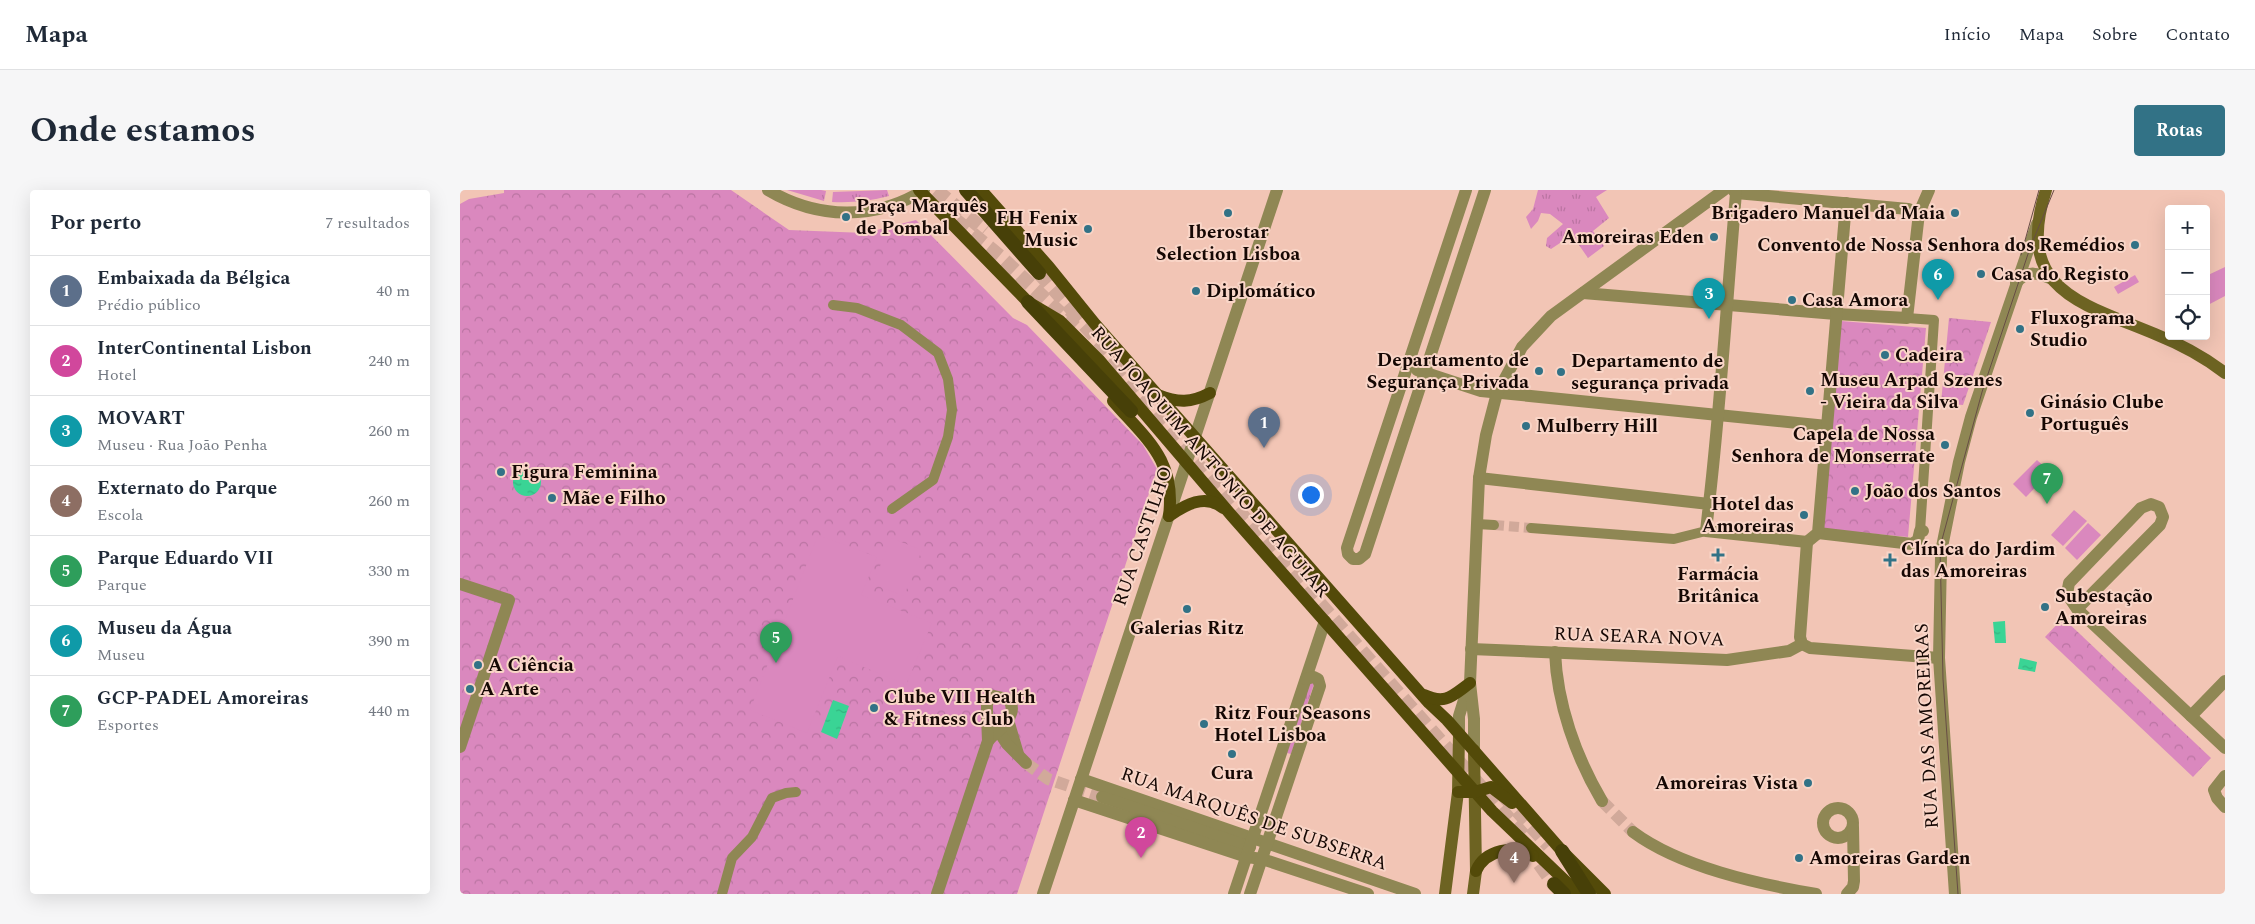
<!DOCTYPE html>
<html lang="pt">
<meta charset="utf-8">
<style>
:root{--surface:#fff;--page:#f6f6f7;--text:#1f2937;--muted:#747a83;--line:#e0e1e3;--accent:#327286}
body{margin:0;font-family:Spectral,serif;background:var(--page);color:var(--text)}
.controls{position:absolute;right:15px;top:15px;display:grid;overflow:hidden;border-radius:5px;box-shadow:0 5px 20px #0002}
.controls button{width:45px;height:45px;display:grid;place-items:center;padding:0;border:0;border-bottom:1px solid var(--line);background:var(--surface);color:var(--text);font:25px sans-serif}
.you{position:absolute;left:850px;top:304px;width:18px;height:18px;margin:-12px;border:4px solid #fff;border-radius:50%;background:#1a73e8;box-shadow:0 0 0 8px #1a73e833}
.badge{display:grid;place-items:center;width:32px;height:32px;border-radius:50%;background:var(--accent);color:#fff;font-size:16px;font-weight:700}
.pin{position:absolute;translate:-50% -41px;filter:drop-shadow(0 1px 2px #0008)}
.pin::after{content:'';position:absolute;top:26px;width:18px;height:15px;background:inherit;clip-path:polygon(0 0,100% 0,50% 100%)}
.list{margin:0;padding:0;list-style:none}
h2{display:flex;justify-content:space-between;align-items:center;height:65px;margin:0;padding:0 20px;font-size:21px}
h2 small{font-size:16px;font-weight:400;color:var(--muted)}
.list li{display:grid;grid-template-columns:32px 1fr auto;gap:15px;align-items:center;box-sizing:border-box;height:70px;padding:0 20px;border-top:1px solid var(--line)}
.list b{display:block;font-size:19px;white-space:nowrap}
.list p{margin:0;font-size:16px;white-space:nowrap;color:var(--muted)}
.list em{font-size:16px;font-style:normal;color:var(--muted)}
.icon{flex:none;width:28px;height:28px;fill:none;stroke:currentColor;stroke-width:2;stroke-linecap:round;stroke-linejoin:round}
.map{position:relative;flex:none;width:1765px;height:704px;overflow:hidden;border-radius:5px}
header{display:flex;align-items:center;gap:30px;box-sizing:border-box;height:70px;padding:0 25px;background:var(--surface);border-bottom:1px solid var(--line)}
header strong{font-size:24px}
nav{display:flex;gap:28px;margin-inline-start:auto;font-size:18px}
.intro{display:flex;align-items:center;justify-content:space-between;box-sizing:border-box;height:120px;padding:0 30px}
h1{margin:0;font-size:35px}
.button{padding:12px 22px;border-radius:5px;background:var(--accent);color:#fff;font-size:18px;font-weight:700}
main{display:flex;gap:30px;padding:0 30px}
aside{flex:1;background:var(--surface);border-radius:5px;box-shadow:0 5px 20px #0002}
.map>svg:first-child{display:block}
.grass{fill:url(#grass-tufts)}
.forest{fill:url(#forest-crowns)}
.pitch{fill:#da88be}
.water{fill:url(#water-ripples)}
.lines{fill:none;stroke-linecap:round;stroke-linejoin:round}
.pedestrian-tunnel{stroke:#d1a99a;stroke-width:10;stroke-dasharray:10 5;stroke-linecap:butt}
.minor-tunnel{stroke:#d1a99a;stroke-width:12;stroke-dasharray:12 6;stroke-linecap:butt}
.trunk-tunnel{stroke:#d1a99a;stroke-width:14;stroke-dasharray:14 7;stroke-linecap:butt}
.pedestrian{stroke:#8f8754;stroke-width:10}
.minor{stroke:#8f8754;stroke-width:12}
.tertiary{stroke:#8f8754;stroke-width:12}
.secondary{stroke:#6d6322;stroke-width:12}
.primary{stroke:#534a09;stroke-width:12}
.trunk{stroke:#474008;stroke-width:14}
.tram{stroke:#674d45;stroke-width:1}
.poi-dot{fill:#327286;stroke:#f9d5c7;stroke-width:2}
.labels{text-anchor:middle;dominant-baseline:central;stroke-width:4;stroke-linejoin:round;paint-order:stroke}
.poi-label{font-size:19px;font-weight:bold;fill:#160804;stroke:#f9d5c7;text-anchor:start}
.street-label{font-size:19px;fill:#160804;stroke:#f9d5c7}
</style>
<header>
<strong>Mapa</strong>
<nav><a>Início</a><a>Mapa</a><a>Sobre</a><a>Contato</a></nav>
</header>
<div class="intro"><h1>Onde estamos</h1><a class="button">Rotas</a></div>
<main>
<aside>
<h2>Por perto<small>7 resultados</small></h2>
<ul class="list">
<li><span class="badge" style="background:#5c6f8a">1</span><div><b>Embaixada da Bélgica</b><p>Prédio público</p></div><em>40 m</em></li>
<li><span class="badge" style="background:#d1479c">2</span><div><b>InterContinental Lisbon</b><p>Hotel</p></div><em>240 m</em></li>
<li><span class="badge" style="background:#0f9aa8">3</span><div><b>MOVART</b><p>Museu · Rua João Penha</p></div><em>260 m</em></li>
<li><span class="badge" style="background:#8d6e63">4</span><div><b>Externato do Parque</b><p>Escola</p></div><em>260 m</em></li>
<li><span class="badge" style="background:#2e9e5b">5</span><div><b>Parque Eduardo VII</b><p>Parque</p></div><em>330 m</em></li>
<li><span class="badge" style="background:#0f9aa8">6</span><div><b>Museu da Água</b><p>Museu</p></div><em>390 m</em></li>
<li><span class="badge" style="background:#2e9e5b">7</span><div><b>GCP-PADEL Amoreiras</b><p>Esportes</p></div><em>440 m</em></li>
</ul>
</aside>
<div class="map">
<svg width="1765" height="704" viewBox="0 0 1765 704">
<defs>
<pattern id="grass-tufts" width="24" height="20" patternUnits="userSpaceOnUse" patternTransform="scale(1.25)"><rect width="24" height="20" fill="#da88be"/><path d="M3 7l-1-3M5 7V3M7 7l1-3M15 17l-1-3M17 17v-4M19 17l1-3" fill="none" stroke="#ba74a2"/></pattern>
<pattern id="forest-crowns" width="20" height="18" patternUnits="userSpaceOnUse" patternTransform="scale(1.25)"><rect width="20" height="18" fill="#da88be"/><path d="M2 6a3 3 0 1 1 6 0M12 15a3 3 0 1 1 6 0" fill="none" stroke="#ba74a2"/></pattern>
<pattern id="water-ripples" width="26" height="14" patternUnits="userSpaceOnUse" patternTransform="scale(1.25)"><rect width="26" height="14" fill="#3ad495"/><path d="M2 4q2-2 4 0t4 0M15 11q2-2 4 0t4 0" fill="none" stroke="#32b47f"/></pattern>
</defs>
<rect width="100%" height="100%" fill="#f2c5b5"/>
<!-- grass -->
<g class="grass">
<polygon points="327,0 361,0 366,1 364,11"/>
<path d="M427,0L429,6C410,11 392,13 372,12L373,2Z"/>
<polygon points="1078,0 1147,0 1136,7 1149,28 1133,41 1144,56 1128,68 1112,45 1091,59 1086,56 1087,48 1103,34 1090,24 1081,23 1078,31 1071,39 1066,27 1073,19"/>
<polygon points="855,491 831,564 827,563 848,493"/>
</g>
<!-- forest -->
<g class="forest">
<polygon points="44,0 271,0 329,40 405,43 456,30 553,128 567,135 683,255 697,279 557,704 0,704 0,14 9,9 44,3"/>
<polygon points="1489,128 1531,132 1503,215 1481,213"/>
<polygon points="1381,131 1466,138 1448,347 1363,339"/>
<polygon points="1603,428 1751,568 1733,587 1585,447"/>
</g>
<!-- pitch -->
<g class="pitch">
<polygon points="1765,77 1765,106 1746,116 1746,86"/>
<polygon points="1675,85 1679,92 1658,104 1654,97"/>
<polygon points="1577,270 1590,282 1566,307 1553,294"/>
<polygon points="1614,320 1627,331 1603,356 1591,345"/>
<polygon points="1628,333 1641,345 1617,370 1605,358"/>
<polygon points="358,345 417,367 401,405 472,433 446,495 378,466 347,543 290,520"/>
<polygon points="431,348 462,360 444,406 413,394"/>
</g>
<!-- water -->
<g class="water">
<circle cx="67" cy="292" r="14"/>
<polygon points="1545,431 1546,453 1535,453 1533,432"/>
<polygon points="1560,468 1577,472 1575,482 1558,479"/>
<polygon points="373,510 389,516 377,549 361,542"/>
</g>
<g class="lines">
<!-- pedestrian-tunnel -->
<polyline class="pedestrian-tunnel" points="1034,335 1071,338"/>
<!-- minor-tunnel -->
<g class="minor-tunnel">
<polyline points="566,573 588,589 642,607"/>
<polyline points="1142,611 1173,642"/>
</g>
<!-- trunk-tunnel -->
<g class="trunk-tunnel">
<polyline points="476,0 525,41"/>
<polyline points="480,17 542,68 615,137"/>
<polyline points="579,83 618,126"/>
<polyline points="610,120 667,181"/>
<polyline points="652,177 1065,647"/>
<polyline points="1043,605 1089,656"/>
<polyline points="1067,657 1094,694"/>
</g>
<!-- pedestrian -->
<g class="pedestrian">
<polyline points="373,115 397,118 441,135 478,163 488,189 492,220 488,247 473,290 432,319"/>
<polyline points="1447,128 1474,130 1460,341"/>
<polyline points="1017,334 1034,335"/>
<polyline points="1071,338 1214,349 1246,341"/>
<polyline points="262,704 272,668 292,647 312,608 326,603 336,602"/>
</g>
<!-- minor -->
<g class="minor">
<polyline points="1006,0 887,358 888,364 893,369 899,369 905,364 1025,0"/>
<polyline points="1273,0 1276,3 1448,19 1459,23"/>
<path d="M1556,93C1568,79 1578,83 1594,90"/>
<polyline points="1123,103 1376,124 1447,128 1459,23 1469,0"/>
<polyline points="957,180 1021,201 1367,236"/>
<polyline points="1019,288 1249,314 1246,341 1347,352"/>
<path d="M1249,314C1261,211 1267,107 1276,3"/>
<polyline points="1358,343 1452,354 1458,350 1460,341 1463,341"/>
<polyline points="1347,352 1358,343 1386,13"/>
<polyline points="1347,352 1340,447 1342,454 1350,458 1479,468"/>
<polyline points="1482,357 1499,272 1511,227 1577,34"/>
<polyline points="1481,367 1479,468 1495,704"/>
<polyline points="0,394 49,410 0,557"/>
<polyline points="1617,419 1700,335 1703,327 1699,317 1691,314 1681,318 1609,393 1607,404 1617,419 1765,558"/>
<polyline points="1011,459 1267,470 1329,461 1342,454"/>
<path d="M1095,462C1097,514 1116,567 1142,611"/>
<polyline points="1731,526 1765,491"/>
<polyline points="548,530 558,564"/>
<polyline points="534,534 547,554 566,573"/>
<polyline points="999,544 999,526 1008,497"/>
<path d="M528,551C538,539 561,525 548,509L534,506L527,512V526L533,532L544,533"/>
<polyline points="1014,560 1014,529 1010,493 1019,288 1026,245 1037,203 1062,157 1091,126 1264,0"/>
<polyline points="1765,586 1754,600 1757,608 1765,617"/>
<polyline points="621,589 955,704"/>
<polyline points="642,607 790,657"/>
<polyline points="614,610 787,667 802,669 908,704"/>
<circle cx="1378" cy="633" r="15"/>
<path d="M1173,642C1220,677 1298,694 1356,704"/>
<polyline points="477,704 528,551 527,526"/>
<polyline points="774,704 865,431"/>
<polyline points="790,704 860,496 858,489 854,487 846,489"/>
<polyline points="1387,704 1393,697 1394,691 1393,637"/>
</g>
<!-- tertiary -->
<g class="tertiary">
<path d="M308,0C357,29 415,31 464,0"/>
<polyline points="583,704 817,0"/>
</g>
<!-- secondary -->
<g class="secondary">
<path d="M1586,0C1554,100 1621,113 1695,144C1720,154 1743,166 1765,183"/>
<polyline points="985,704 998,602 999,544"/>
<polyline points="1013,704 1016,681 1014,560"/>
</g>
<!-- primary -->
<g class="primary">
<polyline points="459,0 568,112 600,131 639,170 772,326 1032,621 1119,704"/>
<polyline points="521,0 589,77 635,134 969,513 987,530 1102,661 1145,704"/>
<path d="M698,205C718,213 731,213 750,203"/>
<path d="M653,211C687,250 716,270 709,326"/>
<path d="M709,326C725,315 745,303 763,318"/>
<path d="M964,505C986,515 992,506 1010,493"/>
<polyline points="998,602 1015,602 1031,597 1052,613"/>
<path d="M1016,681C1025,660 1054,654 1073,666"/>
</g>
<!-- trunk -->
<g class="trunk">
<polyline points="506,0 579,83"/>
<polyline points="568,112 671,221"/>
<polyline points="1102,661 1129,704"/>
<polyline points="1094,694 1104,704"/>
</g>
<!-- tram -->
<g class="tram">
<polyline points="1561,65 1579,0"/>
<polyline points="1498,704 1483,489 1480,357 1522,202 1570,58 1594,0"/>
</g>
</g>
<!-- markers -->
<g class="poi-dot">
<circle cx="768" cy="23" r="5"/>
<circle cx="1495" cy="23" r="5"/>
<circle cx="386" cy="27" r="5"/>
<circle cx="628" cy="39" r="5"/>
<circle cx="1254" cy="47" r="5"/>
<circle cx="1675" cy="55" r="5"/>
<circle cx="1521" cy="84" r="5"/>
<circle cx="736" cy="101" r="5"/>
<circle cx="1332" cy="110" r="5"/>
<circle cx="1560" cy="139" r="5"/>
<circle cx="1425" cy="165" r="5"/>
<circle cx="1079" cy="181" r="5"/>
<circle cx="1101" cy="182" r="5"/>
<circle cx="1350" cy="201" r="5"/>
<circle cx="1570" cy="223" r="5"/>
<circle cx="1066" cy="236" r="5"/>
<circle cx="1485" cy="255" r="5"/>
<circle cx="41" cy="282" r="5"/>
<circle cx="1395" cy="301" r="5"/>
<circle cx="92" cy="308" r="5"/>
<circle cx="1344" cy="325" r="5"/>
<path d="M1255.5 357.5h5v5h5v5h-5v5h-5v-5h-5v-5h5z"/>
<path d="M1427.5 362.5h5v5h5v5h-5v5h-5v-5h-5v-5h5z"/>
<circle cx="1585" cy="417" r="5"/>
<circle cx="727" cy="419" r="5"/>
<circle cx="18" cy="475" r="5"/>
<circle cx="10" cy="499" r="5"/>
<circle cx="414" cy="518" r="5"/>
<circle cx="744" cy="534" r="5"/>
<circle cx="772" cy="564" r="5"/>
<circle cx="1348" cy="593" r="5"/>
<circle cx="1339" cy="668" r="5"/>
</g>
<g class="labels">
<!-- poi labels -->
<g class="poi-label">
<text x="396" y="16">Praça Marquês<tspan x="396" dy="22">de Pombal</tspan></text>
<text x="1485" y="23" text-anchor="end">Brigadero Manuel da Maia</text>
<text x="618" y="28" text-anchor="end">FH Fenix<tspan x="618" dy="22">Music</tspan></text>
<text x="768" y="42" text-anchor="middle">Iberostar<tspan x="768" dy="22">Selection Lisboa</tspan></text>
<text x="1244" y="47" text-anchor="end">Amoreiras Eden</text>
<text x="1665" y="55" text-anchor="end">Convento de Nossa Senhora dos Remédios</text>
<text x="1531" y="84">Casa do Registo</text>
<text x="746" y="101">Diplomático</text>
<text x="1342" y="110">Casa Amora</text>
<text x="1570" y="128">Fluxograma<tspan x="1570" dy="22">Studio</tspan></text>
<text x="1435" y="165">Cadeira</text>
<text x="1069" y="170" text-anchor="end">Departamento de<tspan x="1069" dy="22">Segurança Privada</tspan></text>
<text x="1111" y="171">Departamento de<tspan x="1111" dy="22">segurança privada</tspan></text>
<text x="1360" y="190">Museu Arpad Szenes<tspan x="1360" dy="22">- Vieira da Silva</tspan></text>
<text x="1580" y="212">Ginásio Clube<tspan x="1580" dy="22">Português</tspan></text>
<text x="1076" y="236">Mulberry Hill</text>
<text x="1475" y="244" text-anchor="end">Capela de Nossa<tspan x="1475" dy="22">Senhora de Monserrate</tspan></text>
<text x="51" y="282">Figura Feminina</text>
<text x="1405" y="301">João dos Santos</text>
<text x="102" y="308">Mãe e Filho</text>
<text x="1334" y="314" text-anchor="end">Hotel das<tspan x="1334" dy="22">Amoreiras</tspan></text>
<text x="1441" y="359">Clínica do Jardim<tspan x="1441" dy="22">das Amoreiras</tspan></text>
<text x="1258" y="384" text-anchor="middle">Farmácia<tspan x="1258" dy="22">Britânica</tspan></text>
<text x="1595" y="406">Subestação<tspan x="1595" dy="22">Amoreiras</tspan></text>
<text x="727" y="438" text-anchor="middle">Galerias Ritz</text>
<text x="28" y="475">A Ciência</text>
<text x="20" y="499">A Arte</text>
<text x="424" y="507">Clube VII Health<tspan x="424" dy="22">&amp; Fitness Club</tspan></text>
<text x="754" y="523">Ritz Four Seasons<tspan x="754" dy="22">Hotel Lisboa</tspan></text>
<text x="772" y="583" text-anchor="middle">Cura</text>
<text x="1338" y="593" text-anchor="end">Amoreiras Vista</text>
<text x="1349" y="668">Amoreiras Garden</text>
</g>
<!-- street labels -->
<g class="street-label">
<text transform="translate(750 272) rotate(49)">RUA JOAQUIM ANTÓNIO DE AGUIAR</text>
<text transform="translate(683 346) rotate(-71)">RUA CASTILHO</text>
<text transform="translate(1179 447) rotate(2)">RUA SEARA NOVA</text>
<text transform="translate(1467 536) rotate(-93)">RUA DAS AMOREIRAS</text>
<text transform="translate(794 629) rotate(19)">RUA MARQUÊS DE SUBSERRA</text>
</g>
</g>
</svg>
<div class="controls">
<button>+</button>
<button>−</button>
<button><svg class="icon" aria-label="locate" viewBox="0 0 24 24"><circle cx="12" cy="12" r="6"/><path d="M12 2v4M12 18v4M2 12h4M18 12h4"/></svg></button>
</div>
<div class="you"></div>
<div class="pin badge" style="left:804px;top:258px;background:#5c6f8a">1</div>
<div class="pin badge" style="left:681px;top:668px;background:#d1479c">2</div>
<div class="pin badge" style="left:1249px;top:129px;background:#0f9aa8">3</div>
<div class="pin badge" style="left:1054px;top:693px;background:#8d6e63">4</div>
<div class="pin badge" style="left:316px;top:473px;background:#2e9e5b">5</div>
<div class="pin badge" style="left:1478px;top:110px;background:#0f9aa8">6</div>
<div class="pin badge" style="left:1587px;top:314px;background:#2e9e5b">7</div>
</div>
</main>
